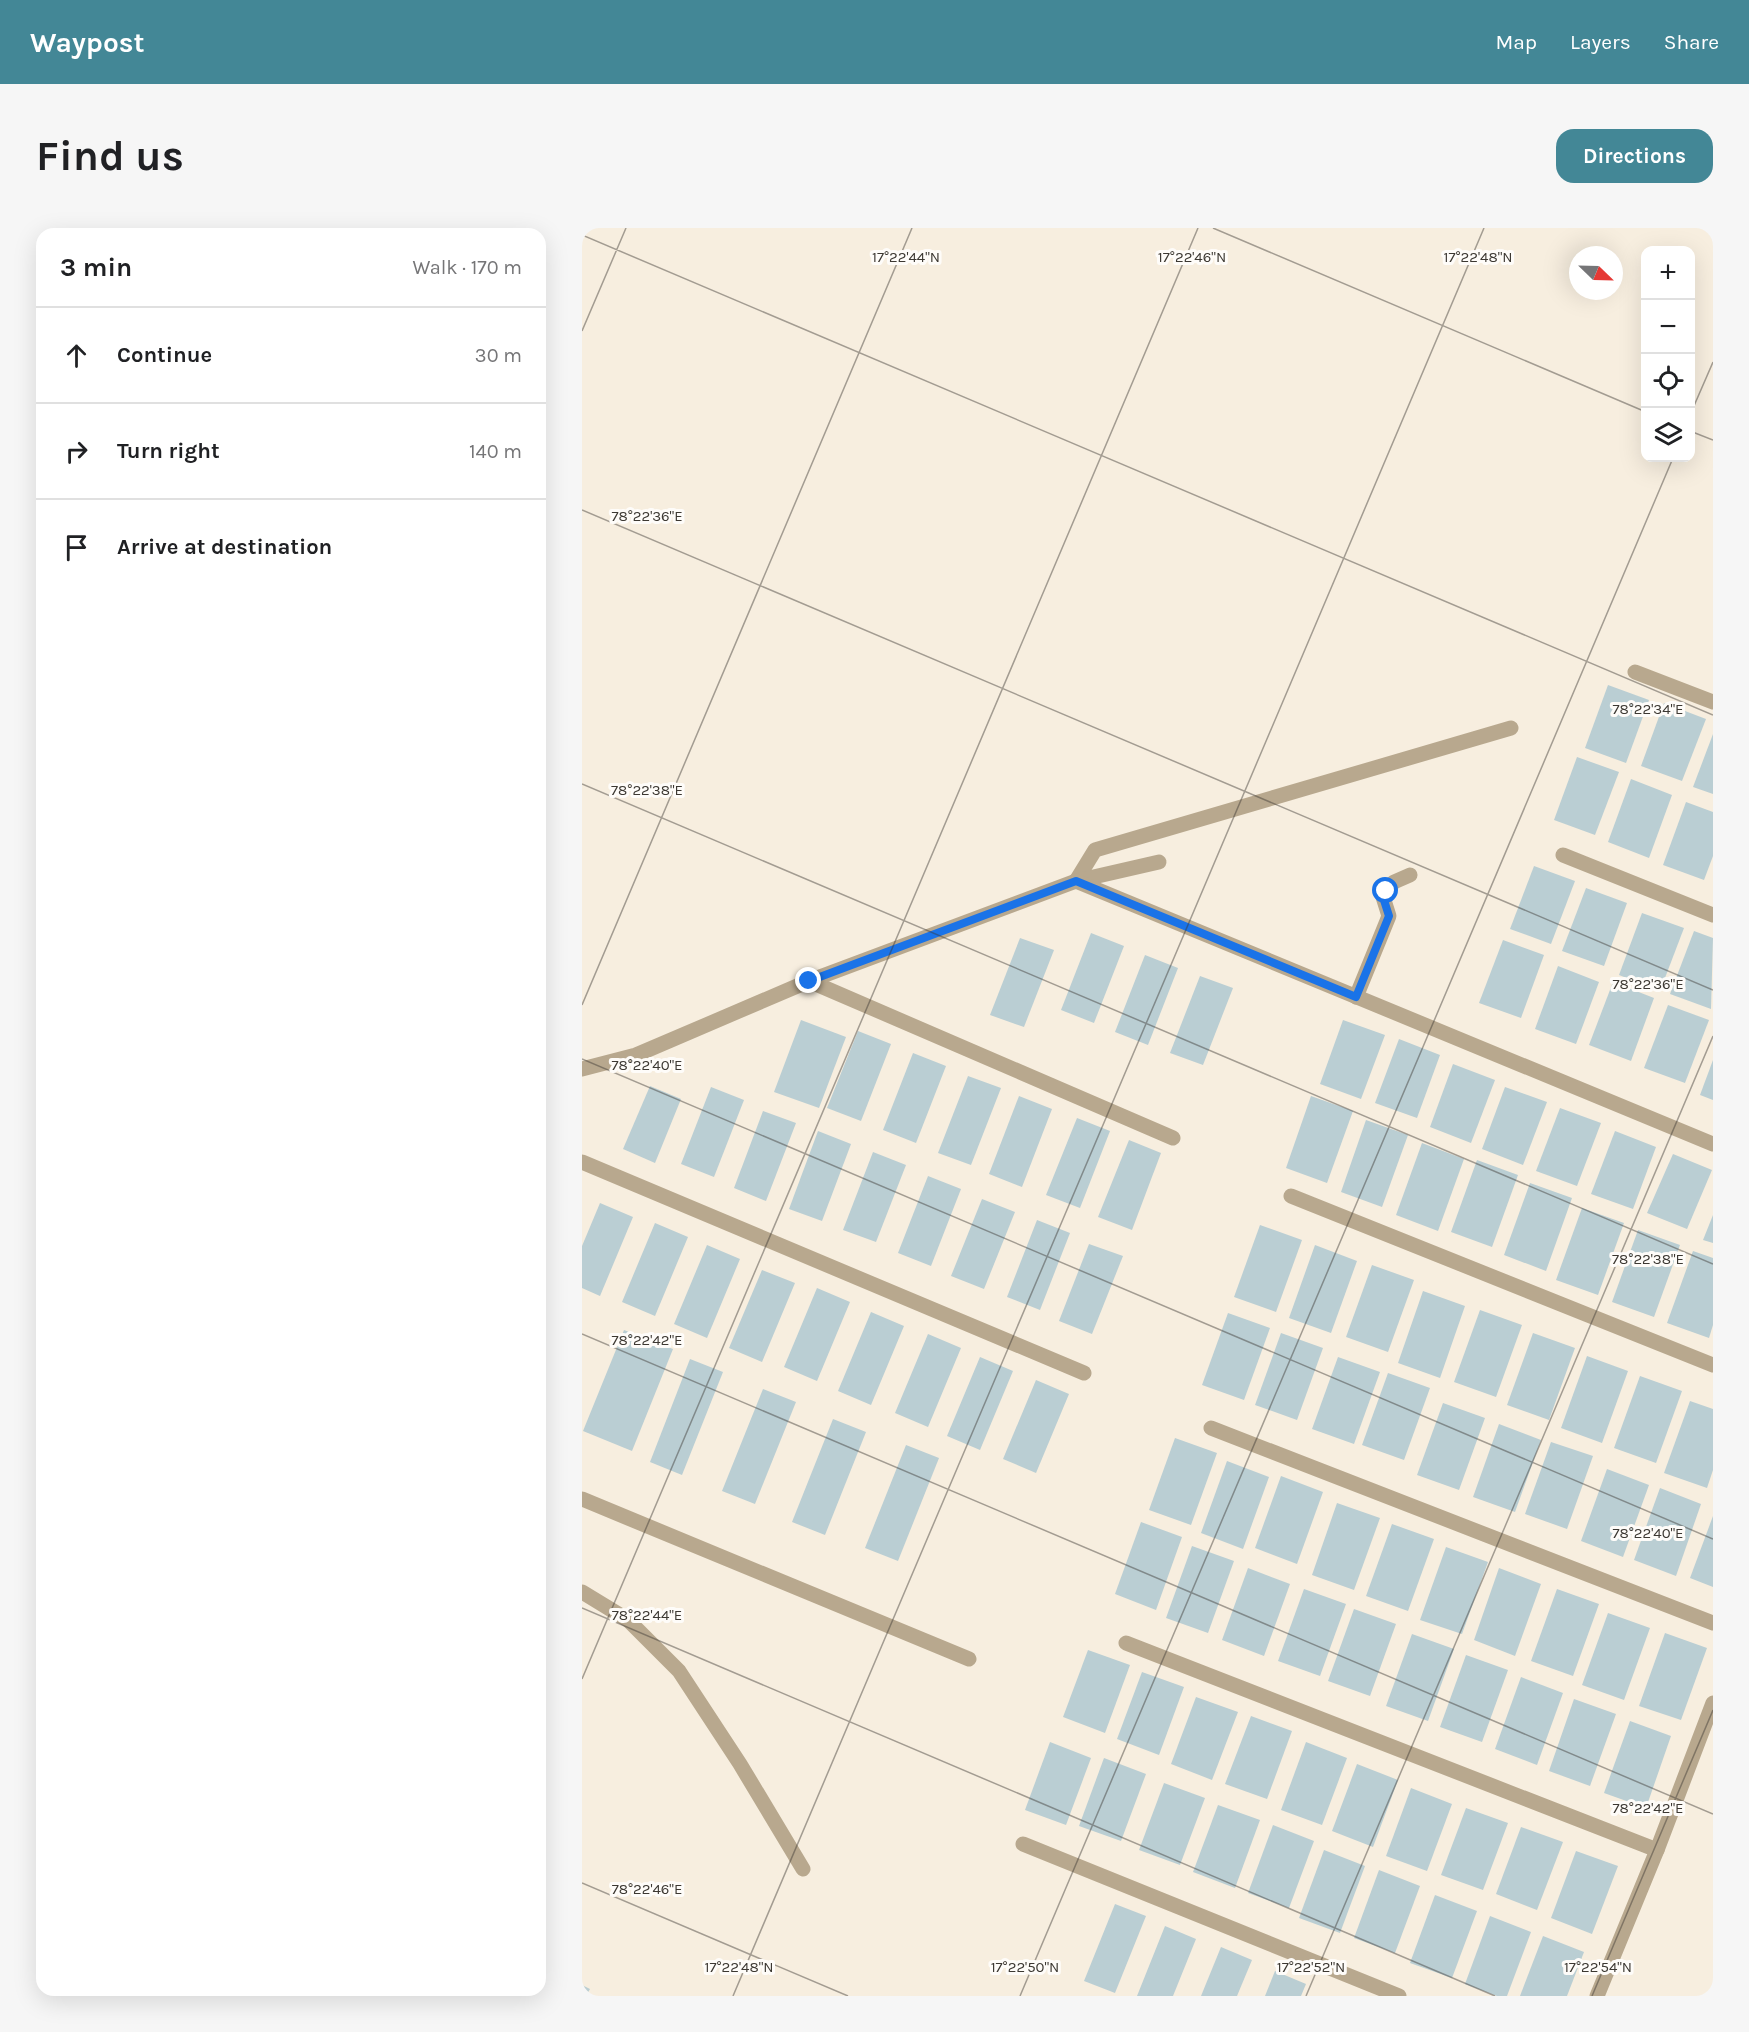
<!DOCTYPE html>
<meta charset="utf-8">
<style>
:root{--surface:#fff;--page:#f6f6f6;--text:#202124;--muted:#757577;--line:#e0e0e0;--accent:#438796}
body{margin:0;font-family:Karla,sans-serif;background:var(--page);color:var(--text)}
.controls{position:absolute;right:18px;top:18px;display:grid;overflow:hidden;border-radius:12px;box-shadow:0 6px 24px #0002}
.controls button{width:54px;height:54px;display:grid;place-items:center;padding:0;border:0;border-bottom:2px solid var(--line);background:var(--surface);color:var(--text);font:30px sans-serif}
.compass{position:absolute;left:987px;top:18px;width:54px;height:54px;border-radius:50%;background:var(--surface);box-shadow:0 6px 24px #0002;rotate:113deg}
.stop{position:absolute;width:18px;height:18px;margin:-14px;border:4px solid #1a73e8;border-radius:50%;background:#fff}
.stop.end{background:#1a73e8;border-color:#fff;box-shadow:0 2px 6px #0008}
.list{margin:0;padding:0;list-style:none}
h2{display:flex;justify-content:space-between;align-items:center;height:78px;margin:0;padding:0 24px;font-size:26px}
h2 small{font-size:20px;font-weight:400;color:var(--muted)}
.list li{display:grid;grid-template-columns:39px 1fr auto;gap:18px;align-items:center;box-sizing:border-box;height:96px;padding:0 24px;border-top:2px solid var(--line)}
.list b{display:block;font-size:22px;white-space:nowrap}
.list em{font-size:20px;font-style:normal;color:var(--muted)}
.icon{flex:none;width:33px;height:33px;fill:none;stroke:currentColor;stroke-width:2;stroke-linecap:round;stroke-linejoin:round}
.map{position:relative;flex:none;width:1131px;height:1768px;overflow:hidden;border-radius:18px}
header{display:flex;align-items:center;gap:36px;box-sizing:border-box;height:84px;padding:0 30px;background:var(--accent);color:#fff}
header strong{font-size:28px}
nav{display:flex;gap:33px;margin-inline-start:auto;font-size:21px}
.intro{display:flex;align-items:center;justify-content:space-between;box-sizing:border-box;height:144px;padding:0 36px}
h1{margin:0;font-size:42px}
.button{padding:15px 27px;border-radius:18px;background:var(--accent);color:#fff;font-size:21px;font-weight:700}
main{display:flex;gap:36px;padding:0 36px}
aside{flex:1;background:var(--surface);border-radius:18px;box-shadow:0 6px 24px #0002}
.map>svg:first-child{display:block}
.building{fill:#baced3}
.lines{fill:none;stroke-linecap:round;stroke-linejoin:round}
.street{stroke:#b8a88e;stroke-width:15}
.route{stroke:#1a73e8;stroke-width:8}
.ticks{fill:none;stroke:#3c3832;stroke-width:1.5;stroke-opacity:0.45}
.ticks-label{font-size:15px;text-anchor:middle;fill:#3c3832;stroke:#fefcf9;stroke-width:6;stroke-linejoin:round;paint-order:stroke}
</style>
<header>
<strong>Waypost</strong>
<nav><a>Map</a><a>Layers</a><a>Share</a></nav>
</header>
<div class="intro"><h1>Find us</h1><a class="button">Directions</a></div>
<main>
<aside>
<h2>3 min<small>Walk · 170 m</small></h2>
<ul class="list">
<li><svg class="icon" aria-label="ahead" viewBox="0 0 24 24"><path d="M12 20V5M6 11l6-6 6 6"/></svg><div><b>Continue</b></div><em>30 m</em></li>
<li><svg class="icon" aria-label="right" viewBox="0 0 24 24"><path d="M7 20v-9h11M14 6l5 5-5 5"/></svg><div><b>Turn right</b></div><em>140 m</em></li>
<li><svg class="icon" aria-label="arrive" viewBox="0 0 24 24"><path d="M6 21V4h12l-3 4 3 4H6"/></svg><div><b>Arrive at destination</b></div></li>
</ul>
</aside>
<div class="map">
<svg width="1131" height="1768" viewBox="0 0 1131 1768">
<rect width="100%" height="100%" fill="#f7eedf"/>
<!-- building -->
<g class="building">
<polygon points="1026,457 1067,472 1044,535 1003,520"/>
<polygon points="1082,475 1124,491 1100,553 1059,538"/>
<polygon points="1131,506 1131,566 1111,559"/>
<polygon points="995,529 1037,544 1013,607 972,592"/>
<polygon points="1049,551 1090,567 1067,630 1026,614"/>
<polygon points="1104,574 1131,584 1131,628 1122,652 1081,637"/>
<polygon points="952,638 993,653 969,716 928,701"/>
<polygon points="1004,660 1045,675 1022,738 980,723"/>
<polygon points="1060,685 1102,700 1078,763 1037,747"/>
<polygon points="1112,703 1131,710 1129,781 1088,766"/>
<polygon points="509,705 542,718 512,795 479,782"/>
<polygon points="438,710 472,722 442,799 408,787"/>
<polygon points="921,712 962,727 939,790 897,775"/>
<polygon points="563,727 596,740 566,817 533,804"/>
<polygon points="976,738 1017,754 994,816 953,801"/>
<polygon points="618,748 651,760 621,837 588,825"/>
<polygon points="1031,754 1072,770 1049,833 1007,817"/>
<polygon points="1086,777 1127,792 1103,855 1062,840"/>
<polygon points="219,792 264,809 237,880 192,864"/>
<polygon points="761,792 803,807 779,871 738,856"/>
<polygon points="276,803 309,816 279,893 245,880"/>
<polygon points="817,811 858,827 835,890 793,875"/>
<polygon points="331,825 364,838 334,915 301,902"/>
<polygon points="1131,832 1131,872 1118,867"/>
<polygon points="871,836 913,852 889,915 848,899"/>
<polygon points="386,848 419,860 389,937 356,925"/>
<polygon points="68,858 99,871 73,935 41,921"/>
<polygon points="129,859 162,872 132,949 99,936"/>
<polygon points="923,859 965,874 941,937 900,921"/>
<polygon points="437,868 470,881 440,959 407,946"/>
<polygon points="729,868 771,883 745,955 704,940"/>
<polygon points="978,880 1019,895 995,958 954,943"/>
<polygon points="181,883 214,895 184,973 152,960"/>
<polygon points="495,890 528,903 498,980 464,967"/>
<polygon points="784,892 826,907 800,979 759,964"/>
<polygon points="236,903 269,916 240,993 207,981"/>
<polygon points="1033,903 1074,919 1051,981 1009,966"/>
<polygon points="547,912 579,925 550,1002 516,989"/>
<polygon points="840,915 882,931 856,1003 814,987"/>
<polygon points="291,924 324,937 294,1014 261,1002"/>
<polygon points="1091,926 1130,942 1105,1001 1065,985"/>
<polygon points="895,932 936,947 910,1019 869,1004"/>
<polygon points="346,948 379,961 349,1038 316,1025"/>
<polygon points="948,955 990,970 964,1043 922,1027"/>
<polygon points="400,971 433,984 402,1061 369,1048"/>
<polygon points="18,975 51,989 18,1068 0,1060 0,1018"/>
<polygon points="1000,980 1042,995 1016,1067 974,1052"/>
<polygon points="1131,987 1131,1015 1121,1012"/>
<polygon points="455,992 488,1005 458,1082 425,1069"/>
<polygon points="73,995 106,1009 73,1088 40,1074"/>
<polygon points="678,997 720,1012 694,1084 652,1069"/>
<polygon points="1056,1002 1098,1017 1072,1089 1030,1074"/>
<polygon points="507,1016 541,1028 510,1106 477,1093"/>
<polygon points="125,1017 158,1031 125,1110 92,1096"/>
<polygon points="733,1017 775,1033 749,1105 707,1090"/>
<polygon points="1111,1023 1131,1030 1131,1097 1127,1110 1085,1095"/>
<polygon points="790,1037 832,1052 806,1124 764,1109"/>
<polygon points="180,1042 213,1055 180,1134 147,1120"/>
<polygon points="235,1060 268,1074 235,1153 202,1139"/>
<polygon points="841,1063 883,1078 858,1150 816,1135"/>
<polygon points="898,1082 940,1097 914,1169 872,1154"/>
<polygon points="289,1084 322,1098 289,1177 256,1163"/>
<polygon points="646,1085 688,1100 662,1172 620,1157"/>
<polygon points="42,1102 91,1121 50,1223 1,1203"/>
<polygon points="699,1105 741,1120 715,1192 673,1177"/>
<polygon points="951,1105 993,1120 967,1192 925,1177"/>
<polygon points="346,1106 379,1120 346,1199 313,1185"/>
<polygon points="1005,1128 1046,1143 1020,1215 979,1200"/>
<polygon points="398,1129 431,1143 398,1222 365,1208"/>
<polygon points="756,1129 798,1144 772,1216 730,1201"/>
<polygon points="108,1131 141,1144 100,1247 68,1234"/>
<polygon points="806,1145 848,1160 822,1232 780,1217"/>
<polygon points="1058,1148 1100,1163 1074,1235 1032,1220"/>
<polygon points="454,1152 487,1166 454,1245 421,1231"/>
<polygon points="181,1161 214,1174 173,1276 140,1263"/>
<polygon points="1108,1173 1131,1181 1131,1242 1125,1260 1082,1245"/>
<polygon points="861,1175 903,1190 877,1262 835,1247"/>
<polygon points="251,1191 284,1204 243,1307 210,1294"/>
<polygon points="917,1196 959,1212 933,1284 891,1269"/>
<polygon points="593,1210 635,1225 609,1297 567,1282"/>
<polygon points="969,1214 1011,1228 985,1301 943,1286"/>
<polygon points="324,1217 357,1230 316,1333 283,1320"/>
<polygon points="645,1233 687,1249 661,1321 619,1305"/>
<polygon points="1025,1241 1067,1257 1041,1329 999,1313"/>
<polygon points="699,1248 741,1264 715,1336 673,1320"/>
<polygon points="1078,1260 1119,1276 1094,1348 1052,1332"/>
<polygon points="755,1275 798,1290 772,1362 730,1347"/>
<polygon points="1131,1288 1131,1359 1108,1350"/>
<polygon points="559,1294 600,1309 574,1382 533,1366"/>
<polygon points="810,1296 852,1311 826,1383 784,1368"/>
<polygon points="610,1318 652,1333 626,1405 584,1390"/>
<polygon points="864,1319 906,1334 880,1406 838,1392"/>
<polygon points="666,1340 708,1356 682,1428 640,1412"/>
<polygon points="917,1340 959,1356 933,1428 892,1412"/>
<polygon points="722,1361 764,1376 738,1448 696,1433"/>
<polygon points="975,1361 1017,1376 991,1448 949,1433"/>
<polygon points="772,1381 814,1396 788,1468 746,1453"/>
<polygon points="1026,1385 1068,1400 1042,1472 1000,1457"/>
<polygon points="1083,1405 1125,1420 1099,1492 1057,1478"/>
<polygon points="830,1406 872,1421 846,1493 804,1478"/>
<polygon points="506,1422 548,1437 523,1505 481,1489"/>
<polygon points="884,1427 926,1442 900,1514 858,1499"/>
<polygon points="560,1444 602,1459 577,1527 535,1511"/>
<polygon points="939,1449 981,1465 955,1537 913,1521"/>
<polygon points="614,1469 656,1484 630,1552 589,1536"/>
<polygon points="992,1471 1034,1486 1008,1558 967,1543"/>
<polygon points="669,1488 710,1503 685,1571 643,1556"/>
<polygon points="1048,1493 1089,1508 1064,1580 1022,1565"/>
<polygon points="468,1514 509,1530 484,1597 443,1582"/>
<polygon points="724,1514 765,1530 740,1597 699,1582"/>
<polygon points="522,1530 564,1546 539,1613 497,1598"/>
<polygon points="775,1536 816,1552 791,1619 750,1603"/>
<polygon points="582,1555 623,1570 598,1637 557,1622"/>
<polygon points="829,1560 870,1576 845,1643 804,1628"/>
<polygon points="636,1577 678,1592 653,1660 611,1644"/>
<polygon points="884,1580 926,1595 901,1662 859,1647"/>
<polygon points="691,1597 732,1613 707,1680 666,1665"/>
<polygon points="939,1599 981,1614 955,1682 914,1666"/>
<polygon points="742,1622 783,1638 758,1705 717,1690"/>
<polygon points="994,1623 1036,1638 1010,1706 969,1690"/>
<polygon points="797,1642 838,1658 813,1725 772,1710"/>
<polygon points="853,1667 895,1683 870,1750 828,1735"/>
<polygon points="533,1676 564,1688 533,1765 502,1753"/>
<polygon points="908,1688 949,1704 925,1768 915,1768 883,1756"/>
<polygon points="583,1698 614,1711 591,1768 555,1768"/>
<polygon points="961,1708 1002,1724 985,1768 938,1768"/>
<polygon points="639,1719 670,1732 655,1768 619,1768"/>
<polygon points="693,1743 724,1756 719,1768 683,1768"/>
<polygon points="0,1757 8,1761 4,1768 0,1768"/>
</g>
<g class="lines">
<!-- street -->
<g class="street">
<polyline points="1053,444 1131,474"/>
<polyline points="981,627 1131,687"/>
<polyline points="494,653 513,622 929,500"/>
<polyline points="494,653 577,634"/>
<polyline points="227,753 591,910"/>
<polyline points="774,769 807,688 801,669 804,663 812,654 828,647"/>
<polyline points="0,841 54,827 227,753 494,653 1131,916"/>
<polyline points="0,934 502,1145"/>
<polyline points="709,968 1131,1137"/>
<polyline points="629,1200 1131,1395"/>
<polyline points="0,1271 387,1431"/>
<polyline points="0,1364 46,1392 97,1443 158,1536 221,1641"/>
<polyline points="544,1415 1075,1622"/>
<polyline points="441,1616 817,1768"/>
<polyline points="1015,1768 1075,1622 1131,1475"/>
</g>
</g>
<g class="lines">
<!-- route -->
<polyline class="route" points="227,753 494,653 774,769 807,688 801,669 804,663"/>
</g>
<!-- ticks -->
<path class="ticks" d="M631,0L1064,184M0,7L1131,487M0,103L44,0M1108,187L1131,134M1108,203L1131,212M0,282L1131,762M0,556L1131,1036M0,777L330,0M0,831L1131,1311M0,1106L1131,1586M0,1380L913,1768M0,1451L616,0M0,1655L266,1768M151,1768L902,0M438,1768L1091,230M724,1768L1131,808M1010,1768L1131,1482"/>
<g class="ticks-label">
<text x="324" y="34">17°22'44"N</text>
<text x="610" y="34">17°22'46"N</text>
<text x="896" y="34">17°22'48"N</text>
<text x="65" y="293">78°22'36"E</text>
<text x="1066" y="486">78°22'34"E</text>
<text x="65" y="567">78°22'38"E</text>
<text x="1066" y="761">78°22'36"E</text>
<text x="65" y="842">78°22'40"E</text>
<text x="1066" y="1036">78°22'38"E</text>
<text x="65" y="1117">78°22'42"E</text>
<text x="1066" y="1310">78°22'40"E</text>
<text x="65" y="1392">78°22'44"E</text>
<text x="1066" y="1585">78°22'42"E</text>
<text x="65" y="1666">78°22'46"E</text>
<text x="157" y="1744">17°22'48"N</text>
<text x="443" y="1744">17°22'50"N</text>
<text x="729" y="1744">17°22'52"N</text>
<text x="1016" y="1744">17°22'54"N</text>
</g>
</svg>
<div class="controls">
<button>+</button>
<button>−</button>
<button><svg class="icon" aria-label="locate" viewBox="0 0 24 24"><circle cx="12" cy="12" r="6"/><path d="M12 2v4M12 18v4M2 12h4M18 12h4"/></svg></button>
<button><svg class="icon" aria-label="layers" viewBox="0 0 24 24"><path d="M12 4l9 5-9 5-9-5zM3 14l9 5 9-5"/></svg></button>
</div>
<svg class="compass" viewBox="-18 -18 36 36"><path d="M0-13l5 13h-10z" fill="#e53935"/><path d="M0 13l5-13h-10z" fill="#757577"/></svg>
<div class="stop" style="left:804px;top:663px"></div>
<div class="stop end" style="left:227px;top:753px"></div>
</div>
</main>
